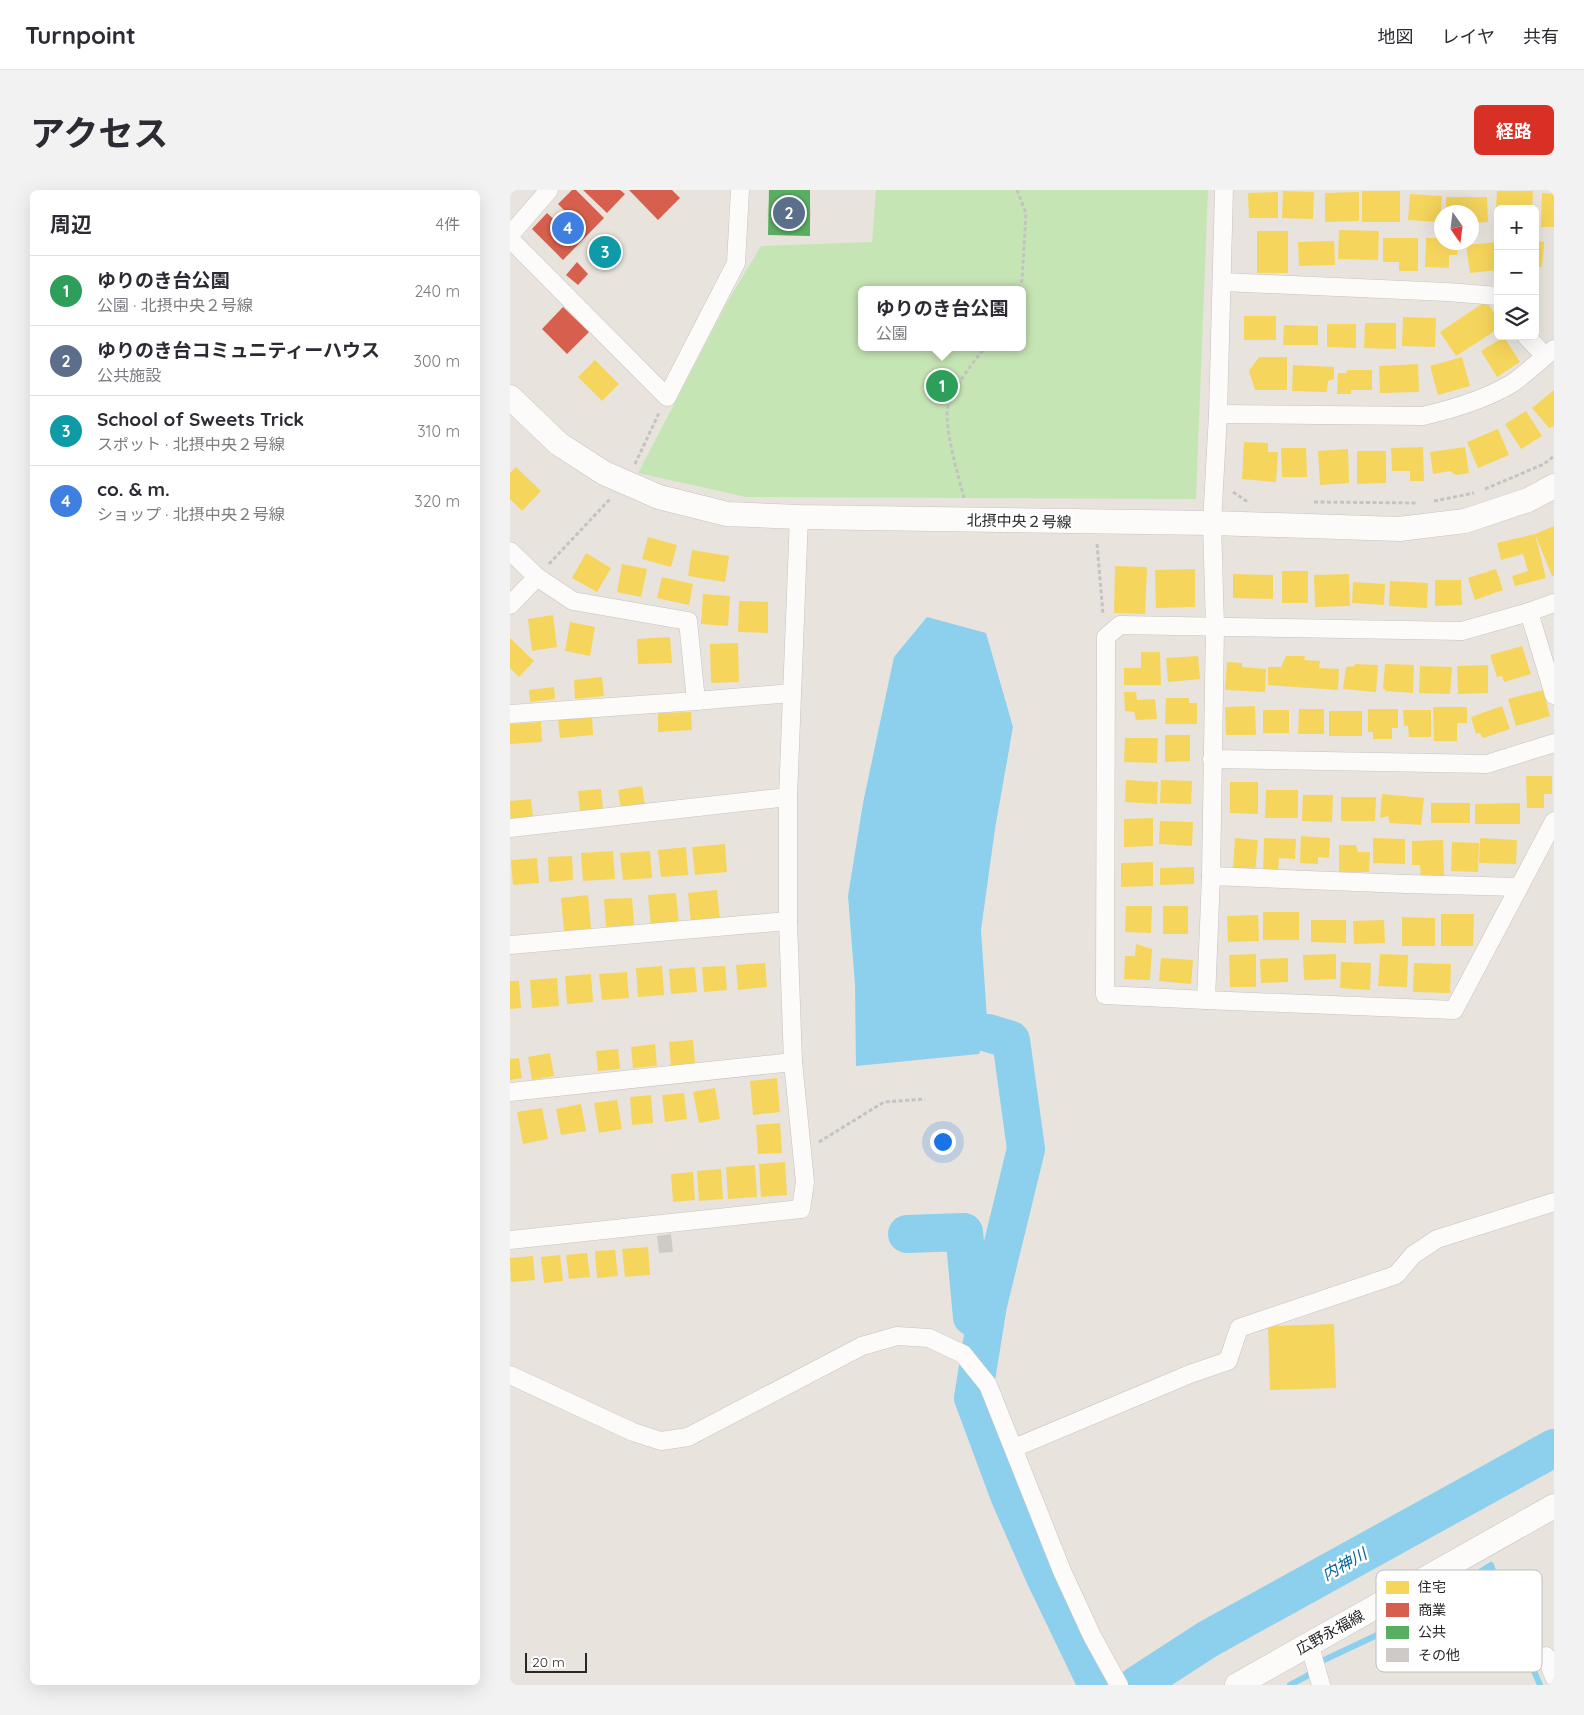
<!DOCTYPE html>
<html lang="ja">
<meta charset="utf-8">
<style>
:root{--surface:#fff;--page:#f2f2f3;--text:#2b2b33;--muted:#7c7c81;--line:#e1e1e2;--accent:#d93025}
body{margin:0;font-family:Quicksand,"Noto Sans JP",sans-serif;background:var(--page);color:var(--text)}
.controls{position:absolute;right:15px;top:15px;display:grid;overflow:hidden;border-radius:8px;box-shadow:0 5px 20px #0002}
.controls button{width:45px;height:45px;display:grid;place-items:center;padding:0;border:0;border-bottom:1px solid var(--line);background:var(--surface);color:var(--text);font:25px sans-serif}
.compass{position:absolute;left:924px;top:15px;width:45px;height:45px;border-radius:50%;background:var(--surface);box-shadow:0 5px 20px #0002;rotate:166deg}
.scale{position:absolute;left:15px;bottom:12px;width:62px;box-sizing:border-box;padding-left:5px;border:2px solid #282828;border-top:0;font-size:14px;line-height:18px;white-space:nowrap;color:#282828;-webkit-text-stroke:4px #fff;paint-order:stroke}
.you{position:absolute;left:432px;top:951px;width:18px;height:18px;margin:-12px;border:4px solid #fff;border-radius:50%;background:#1a73e8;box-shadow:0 0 0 8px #1a73e833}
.badge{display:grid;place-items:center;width:32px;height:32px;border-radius:50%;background:var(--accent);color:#fff;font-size:16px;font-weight:700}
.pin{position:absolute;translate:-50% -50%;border:2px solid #fff;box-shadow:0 1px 5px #0006}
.popup{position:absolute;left:348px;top:96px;width:168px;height:65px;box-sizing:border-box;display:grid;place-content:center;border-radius:8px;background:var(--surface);filter:drop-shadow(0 1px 4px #0005);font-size:16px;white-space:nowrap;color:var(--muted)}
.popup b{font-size:19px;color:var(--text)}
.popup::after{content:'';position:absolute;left:50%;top:100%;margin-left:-10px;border:10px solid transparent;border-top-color:var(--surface)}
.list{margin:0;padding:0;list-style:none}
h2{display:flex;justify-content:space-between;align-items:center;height:65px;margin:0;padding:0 20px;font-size:21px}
h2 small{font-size:16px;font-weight:400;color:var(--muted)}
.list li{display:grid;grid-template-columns:32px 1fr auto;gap:15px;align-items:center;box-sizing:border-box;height:70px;padding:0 20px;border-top:1px solid var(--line)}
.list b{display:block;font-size:19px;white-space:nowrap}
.list p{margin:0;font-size:16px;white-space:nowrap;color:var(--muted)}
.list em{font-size:16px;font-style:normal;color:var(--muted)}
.icon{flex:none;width:28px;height:28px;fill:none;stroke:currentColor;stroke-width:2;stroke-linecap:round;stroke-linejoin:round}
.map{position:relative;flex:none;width:1044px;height:1495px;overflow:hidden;border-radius:8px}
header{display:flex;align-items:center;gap:30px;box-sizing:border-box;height:70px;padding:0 25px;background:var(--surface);border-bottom:1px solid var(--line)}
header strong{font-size:24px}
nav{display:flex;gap:28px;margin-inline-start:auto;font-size:18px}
.intro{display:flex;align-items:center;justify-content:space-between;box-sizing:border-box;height:120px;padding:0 30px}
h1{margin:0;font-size:35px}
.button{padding:12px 22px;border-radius:8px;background:var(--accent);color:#fff;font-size:18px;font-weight:700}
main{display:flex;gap:30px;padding:0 30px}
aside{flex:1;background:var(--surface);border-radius:8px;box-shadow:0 5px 20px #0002}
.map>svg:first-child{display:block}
.green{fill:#c6e5b4;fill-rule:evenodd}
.water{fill:#8dd0ed}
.homes{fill:#f6d55c}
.shops{fill:#d6604d}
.public{fill:#5aae61}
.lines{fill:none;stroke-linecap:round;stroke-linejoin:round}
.stream{stroke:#8dd0ed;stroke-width:6}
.river{stroke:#8dd0ed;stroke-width:38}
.building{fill:#cecbc7}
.street-casing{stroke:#c5c3c3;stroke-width:19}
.secondary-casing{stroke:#c5c3c3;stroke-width:25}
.path{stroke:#c4c3c3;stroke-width:3;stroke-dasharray:4 2.5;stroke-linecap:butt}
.street{stroke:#fcfbfa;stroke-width:18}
.secondary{stroke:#fcfbfa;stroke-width:24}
.labels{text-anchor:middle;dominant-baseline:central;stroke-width:5;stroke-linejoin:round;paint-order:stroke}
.street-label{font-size:15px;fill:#282828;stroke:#fff}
.water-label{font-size:16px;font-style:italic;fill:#06649e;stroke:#fff}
.key{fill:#fff;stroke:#bebebe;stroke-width:1}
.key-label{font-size:14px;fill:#282828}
</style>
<header>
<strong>Turnpoint</strong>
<nav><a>地図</a><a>レイヤ</a><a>共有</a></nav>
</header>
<div class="intro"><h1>アクセス</h1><a class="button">経路</a></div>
<main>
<aside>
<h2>周辺<small>4件</small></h2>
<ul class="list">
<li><span class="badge" style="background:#2e9e5b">1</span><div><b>ゆりのき台公園</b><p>公園 · 北摂中央２号線</p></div><em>240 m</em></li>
<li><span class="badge" style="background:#5c6f8a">2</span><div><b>ゆりのき台コミュニティーハウス</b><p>公共施設</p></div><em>300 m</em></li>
<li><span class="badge" style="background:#0f9aa8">3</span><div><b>School of Sweets Trick</b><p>スポット · 北摂中央２号線</p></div><em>310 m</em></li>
<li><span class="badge" style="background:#3f7fe0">4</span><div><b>co. &amp; m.</b><p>ショップ · 北摂中央２号線</p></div><em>320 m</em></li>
</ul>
</aside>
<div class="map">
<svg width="1044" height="1495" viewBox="0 0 1044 1495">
<rect width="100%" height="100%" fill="#e8e4dd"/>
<!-- green -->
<path class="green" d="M366,0H698L686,309L236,307L128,283L219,109L251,56L362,52ZM352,100H512V157H352Z"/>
<!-- water -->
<polygon class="water" points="417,427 476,443 503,537 485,639 471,740 478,843 469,864 346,876 345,795 338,706 353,613 384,467"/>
<!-- homes -->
<g class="homes">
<polygon points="773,1 804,2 803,29 772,28"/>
<rect x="852" y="1" width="38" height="31"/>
<polygon points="987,1 1023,1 1022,19 986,19"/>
<polygon points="768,2 768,28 739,28 738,3"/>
<polygon points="849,2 849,31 815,32 815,3"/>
<polygon points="1032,3 1044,4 1044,37 1031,37"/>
<polygon points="900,4 932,6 930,32 898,30"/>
<polygon points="936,7 977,7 978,32 962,33 962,22 936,22"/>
<polygon points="829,40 869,41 868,70 828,69"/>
<rect x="747" y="41" width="31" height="42"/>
<polygon points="873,48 908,48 908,81 889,81 889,72 873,72"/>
<polygon points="916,48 932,48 932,52 948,52 947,65 939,65 939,78 915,77"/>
<polygon points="824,51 825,75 789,76 788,52"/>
<polygon points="1025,51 1034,52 1032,77 1025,77"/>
<polygon points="988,52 988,80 960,83 956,55"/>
<polygon points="976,111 988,128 988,139 946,166 930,142"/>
<rect x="734" y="126" width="32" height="24"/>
<polygon points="893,127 926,128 925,157 892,156"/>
<polygon points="855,133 886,133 886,159 854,158"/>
<polygon points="817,134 846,134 846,158 817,157"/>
<polygon points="774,135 808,136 808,155 773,155"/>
<polygon points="994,147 1010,172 987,187 971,161"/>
<polygon points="749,167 777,167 777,200 745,200 739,181"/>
<polygon points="952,167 960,196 928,205 920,176"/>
<polygon points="85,170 109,194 92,211 68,187"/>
<polygon points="908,174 909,202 870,203 869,176"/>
<polygon points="783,175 824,177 824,189 818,191 817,202 782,201"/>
<polygon points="838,180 862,180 862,200 841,200 841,204 827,204 828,183 836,183"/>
<polygon points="1044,200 1044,236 1039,238 1022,218"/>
<polygon points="1016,221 1032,246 1011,259 995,234"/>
<polygon points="988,239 999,265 968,278 957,252"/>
<polygon points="734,252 758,253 758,262 768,262 766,292 732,289"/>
<polygon points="913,257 914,291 900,291 900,281 882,281 881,258"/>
<polygon points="955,257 959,283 946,285 940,281 923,284 920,262"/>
<polygon points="771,258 796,258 797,287 772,287"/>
<polygon points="838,259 839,293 810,295 808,261"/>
<polygon points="847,261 876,261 876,293 847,294"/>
<polygon points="6,277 31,301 12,321 0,309 0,283"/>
<polygon points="1044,336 1044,386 1042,386 1025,344"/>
<polygon points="1025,344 1036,388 1005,396 1002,386 1018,381 1013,364 991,370 987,353"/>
<polygon points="138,347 167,355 161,377 132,369"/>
<polygon points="182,360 219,366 215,392 178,386"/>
<polygon points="76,363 101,378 87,402 62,388"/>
<polygon points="112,374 137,379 131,407 107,402"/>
<polygon points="605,376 637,377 635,424 604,423"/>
<polygon points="685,379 685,417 646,418 645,380"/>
<polygon points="986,379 993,400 965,410 958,388"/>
<rect x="772" y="381" width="26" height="32"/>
<polygon points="723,384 763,385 763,409 723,408"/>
<polygon points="839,384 840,416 805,417 804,385"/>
<polygon points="152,387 183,394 179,415 147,408"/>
<polygon points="925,390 951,390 952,415 925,416"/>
<polygon points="880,391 918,393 917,418 879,416"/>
<polygon points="843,392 875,394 874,415 842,413"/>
<polygon points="193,404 220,406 218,436 191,434"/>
<polygon points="229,411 258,412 258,443 228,442"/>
<polygon points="43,425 47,457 22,461 18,429"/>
<polygon points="60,432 85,437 80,466 55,461"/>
<polygon points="160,447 162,473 128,474 127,449"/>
<polygon points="0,448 24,471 9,487 0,478"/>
<polygon points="228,453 229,492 201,493 200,454"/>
<polygon points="1012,456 1021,484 994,492 992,486 987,487 980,465"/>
<polygon points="631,462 650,462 651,495 614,495 614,478 631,478"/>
<polygon points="688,466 690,489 658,492 656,468"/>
<polygon points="776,466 795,466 794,470 810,471 809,478 829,479 828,500 758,495 758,477 771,477"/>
<polygon points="717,472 732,473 732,477 756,479 755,502 715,500"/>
<polygon points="845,474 868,475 866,502 833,499 836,477 845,476"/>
<polygon points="875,474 904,475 903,503 875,501 876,499 873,499"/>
<polygon points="978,475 978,503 948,504 947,476"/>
<polygon points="910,476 942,477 940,504 909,503"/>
<polygon points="92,487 94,506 65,509 64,490"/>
<polygon points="44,497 45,509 20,512 19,500"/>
<polygon points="1033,500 1040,526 1006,536 998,509"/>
<polygon points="614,502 626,502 627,510 645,509 647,529 626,530 624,522 615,521"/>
<polygon points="656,508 679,508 679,513 687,513 687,534 655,534"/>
<polygon points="745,516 746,545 716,545 715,517"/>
<polygon points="992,516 1000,539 973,548 970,543 966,544 961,527"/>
<polygon points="923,517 957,517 957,533 947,533 947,551 924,551"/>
<polygon points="789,519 814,519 814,544 788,544"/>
<polygon points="858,519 888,519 888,538 882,538 882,549 863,549 863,542 858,542"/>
<rect x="753" y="520" width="26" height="23"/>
<polygon points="893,520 921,520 921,547 899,547 898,536 894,536"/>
<rect x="819" y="521" width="33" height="25"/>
<polygon points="181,522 182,540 148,542 148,523"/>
<polygon points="82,526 83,545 50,548 48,529"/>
<polygon points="31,532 32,552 0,554 0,534"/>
<polygon points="655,545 680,545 680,571 655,572"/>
<polygon points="615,548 648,548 647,573 614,572"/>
<polygon points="1016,586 1042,586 1042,604 1034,604 1034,618 1017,618"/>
<polygon points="616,590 648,592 647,614 615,612"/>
<polygon points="651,590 682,591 681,614 650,613"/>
<polygon points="720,592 748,592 748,624 720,623"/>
<polygon points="132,596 136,622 112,626 108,600"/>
<polygon points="91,599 94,629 71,631 68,601"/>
<polygon points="756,600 788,600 788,628 755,628"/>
<polygon points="872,604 914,608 911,635 880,633 878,626 870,628"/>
<polygon points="793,605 823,605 822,632 792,631"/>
<polygon points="831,607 866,607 865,631 831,631"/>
<polygon points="21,609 24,636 1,638 0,611"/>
<rect x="921" y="613" width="39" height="20"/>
<polygon points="1010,613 1010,634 965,634 965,614"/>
<polygon points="643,628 643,656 614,657 614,629"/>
<polygon points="650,631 683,632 682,656 649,654"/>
<polygon points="791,646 820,648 819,668 808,667 808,674 790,673"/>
<polygon points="725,648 748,650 745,683 723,681"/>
<polygon points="754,648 786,649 785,669 769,668 768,682 753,681"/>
<polygon points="863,648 895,649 895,674 863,673"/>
<polygon points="970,648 1007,650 1006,674 969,673"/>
<polygon points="933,650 934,686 911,687 910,675 902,675 902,651"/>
<polygon points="942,652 969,653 968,682 941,681"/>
<polygon points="215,654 217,682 185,685 182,657"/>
<polygon points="829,655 846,655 848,662 860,662 859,682 829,682"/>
<polygon points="176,657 178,685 151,687 148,660"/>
<polygon points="103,661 105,689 73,691 71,663"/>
<polygon points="140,661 142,688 113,690 110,663"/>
<polygon points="62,666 63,690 39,692 38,667"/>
<polygon points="27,668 29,693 3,695 1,670"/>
<polygon points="643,672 643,696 611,697 611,673"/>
<polygon points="684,677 684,694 650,695 650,678"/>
<polygon points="207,700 210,731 181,734 178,703"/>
<polygon points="166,703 169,734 141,736 138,705"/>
<polygon points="78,705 81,739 54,741 51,708"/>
<polygon points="122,708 124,735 96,737 94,709"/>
<polygon points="616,716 642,716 641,743 615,742"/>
<rect x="653" y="716" width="25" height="28"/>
<rect x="753" y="722" width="36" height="28"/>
<polygon points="931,724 964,724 963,756 931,756"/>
<polygon points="748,725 749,751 718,752 717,726"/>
<polygon points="892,727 925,728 925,756 892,756"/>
<polygon points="801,730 836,730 836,753 801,752"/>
<polygon points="874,730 875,753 844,754 843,731"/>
<polygon points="626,754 642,759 640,790 614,789 615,766 625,766"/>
<polygon points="746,764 746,797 720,797 719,765"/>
<polygon points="826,764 826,789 794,790 793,765"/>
<polygon points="870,764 898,765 897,797 868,796"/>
<polygon points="651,768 683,770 681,794 649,791"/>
<polygon points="778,768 778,792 751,793 750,769"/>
<polygon points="831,772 861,773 860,800 830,798"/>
<polygon points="255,773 257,797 228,800 226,775"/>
<polygon points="904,773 941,774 940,803 903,802"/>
<polygon points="152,776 154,805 128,807 126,778"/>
<polygon points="215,776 217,800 194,802 192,777"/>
<polygon points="185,777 187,802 161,804 159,779"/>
<polygon points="117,782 119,808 92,810 89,784"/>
<polygon points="81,784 83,812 57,814 55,786"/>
<polygon points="47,788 49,816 22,818 20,790"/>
<polygon points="0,791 9,791 11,818 0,819"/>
<polygon points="183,850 185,873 161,876 159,852"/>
<polygon points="145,854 147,876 123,878 121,857"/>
<polygon points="108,859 110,879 88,881 86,861"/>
<polygon points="40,863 44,886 22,890 18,867"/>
<polygon points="9,868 12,888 0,890 0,869"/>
<polygon points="267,888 270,922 243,925 240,891"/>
<polygon points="205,898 210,929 189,933 183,902"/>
<polygon points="174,903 177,929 155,932 152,905"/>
<polygon points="141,905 143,933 122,935 120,907"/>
<polygon points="107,910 112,939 89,943 84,913"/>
<polygon points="71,914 76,941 51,945 46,919"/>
<polygon points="32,918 38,949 13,954 7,922"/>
<polygon points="270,933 272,963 248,964 246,935"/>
<polygon points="275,972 277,1005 251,1007 249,974"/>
<polygon points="245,975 247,1007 218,1009 216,977"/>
<polygon points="211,979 213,1009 189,1011 187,981"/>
<polygon points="183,982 185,1010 163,1012 161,984"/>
<polygon points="138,1057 140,1085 115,1087 112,1059"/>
<polygon points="105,1060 108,1086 87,1088 85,1061"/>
<polygon points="77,1063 80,1087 59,1089 56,1065"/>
<polygon points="50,1065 53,1091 34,1093 31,1067"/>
<polygon points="23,1066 25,1090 1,1092 0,1068"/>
<polygon points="824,1134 826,1198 760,1200 758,1136"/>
</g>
<!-- shops -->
<g class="shops">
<polygon points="62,0 66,0 94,28 53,70 22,39 37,23 49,34 59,25 48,14"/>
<polygon points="73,0 110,0 115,4 97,23"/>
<polygon points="119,0 162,0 170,8 148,30"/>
<polygon points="93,44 113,64 98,79 78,60"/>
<polygon points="67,72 78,84 68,95 56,85"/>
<polygon points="53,117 79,142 57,164 32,139"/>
</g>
<!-- public -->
<polygon class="public" points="259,0 300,0 300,46 258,45"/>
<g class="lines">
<!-- stream -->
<polyline class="stream" points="780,1495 797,1486 812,1471 865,1446 981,1375 992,1406 1030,1495"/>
<!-- river -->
<g class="river">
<polyline points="478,843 501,850 516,959 478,1115 463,1208 499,1305 535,1387 587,1495"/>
<polyline points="397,1044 454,1042 462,1127 470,1132"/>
<polyline points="627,1495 698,1449 1044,1258"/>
</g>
</g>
<!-- building -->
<polygon class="building" points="161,1044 163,1062 149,1063 147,1046"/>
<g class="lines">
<defs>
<g id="street">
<polyline points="714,0 708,224 702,333 705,436 701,686 696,810 944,820 1044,631"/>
<polyline points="0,45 39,0"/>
<polyline points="0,49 157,207 226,73 230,0"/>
<polyline points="713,92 937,102 988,106"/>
<polyline points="1016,146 1035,166"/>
<path d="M708,224L913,226C943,219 974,210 1001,194C1016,184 1030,170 1044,159"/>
<polyline points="0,361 27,387 63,411 178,431 186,511"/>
<polyline points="1044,413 1019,422 1044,505"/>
<polyline points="0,415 27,387"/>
<polyline points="0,524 186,511 282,503"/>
<polyline points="702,569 977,574 1044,553"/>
<polyline points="0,638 278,607"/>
<polyline points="701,686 896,694 1008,697"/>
<polyline points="0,755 278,731"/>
<polyline points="696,810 595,805 596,447 610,435 952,441 1019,422"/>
<polyline points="0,902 283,872"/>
<polyline points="0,1050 291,1019 295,992 283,872 278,731 278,607 289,327"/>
<polyline points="0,1185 123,1242 151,1251 178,1247 352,1156 387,1146 419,1148 453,1164 478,1195 552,1381 582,1446 609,1495"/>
<polyline points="504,1258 680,1184 718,1171 729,1138 886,1085 903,1065 927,1049 1044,1012"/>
<polyline points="799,1453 811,1495"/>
<polyline points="1036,1466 1044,1487"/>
</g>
<g id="secondary">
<polyline points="0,207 49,254 94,283 149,307 217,324 289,327 702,333 889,339 955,331 1018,310 1044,296"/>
<polyline points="727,1495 1044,1316"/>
</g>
</defs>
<!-- street casing -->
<use href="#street" class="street-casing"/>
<!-- secondary casing -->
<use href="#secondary" class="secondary-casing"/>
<!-- path -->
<g class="path">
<polyline points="507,0 516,23 512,90 509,100"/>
<polyline points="125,274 149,223"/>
<polyline points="975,299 1034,274 1044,266"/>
<polyline points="723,302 738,312"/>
<path d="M454,308C449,288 433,235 438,217C445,194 461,176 475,157"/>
<polyline points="924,311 964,303"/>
<polyline points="804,312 908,313"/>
<polyline points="587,354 593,424"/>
<polyline points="39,374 100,309"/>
<polyline points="309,952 374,912 415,909"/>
</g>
<!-- street -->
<use href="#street" class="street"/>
<!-- secondary -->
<use href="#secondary" class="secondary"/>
</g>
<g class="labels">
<!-- street labels -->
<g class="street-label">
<text transform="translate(509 331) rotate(1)">北摂中央２号線</text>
<text transform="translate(820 1442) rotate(-29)">広野永福線</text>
</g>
<!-- water labels -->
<g class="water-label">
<text transform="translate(834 1374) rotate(-29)">内神川</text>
</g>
</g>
<!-- legend -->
<rect x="866" y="1380" width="166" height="102" rx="8" class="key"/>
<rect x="876" y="1391" width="23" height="13" fill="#f6d55c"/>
<rect x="876" y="1413" width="23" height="14" fill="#d6604d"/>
<rect x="876" y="1436" width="23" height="13" fill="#5aae61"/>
<rect x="876" y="1458" width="23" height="14" fill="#cecbc7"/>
<g class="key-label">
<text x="908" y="1402">住宅</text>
<text x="908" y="1425">商業</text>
<text x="908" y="1447">公共</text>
<text x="908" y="1470">その他</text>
</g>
</svg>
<div class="controls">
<button>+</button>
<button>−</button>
<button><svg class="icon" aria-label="layers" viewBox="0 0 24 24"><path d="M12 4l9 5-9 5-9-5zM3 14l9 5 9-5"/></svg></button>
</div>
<svg class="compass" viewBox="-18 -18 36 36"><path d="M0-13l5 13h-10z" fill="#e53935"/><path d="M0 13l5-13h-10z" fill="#7c7c81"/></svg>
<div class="scale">20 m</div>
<div class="you"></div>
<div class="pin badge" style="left:432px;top:196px;background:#2e9e5b">1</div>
<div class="popup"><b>ゆりのき台公園</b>公園</div>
<div class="pin badge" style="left:279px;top:23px;background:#5c6f8a">2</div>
<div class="pin badge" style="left:95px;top:62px;background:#0f9aa8">3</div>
<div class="pin badge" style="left:58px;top:38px;background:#3f7fe0">4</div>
</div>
</main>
